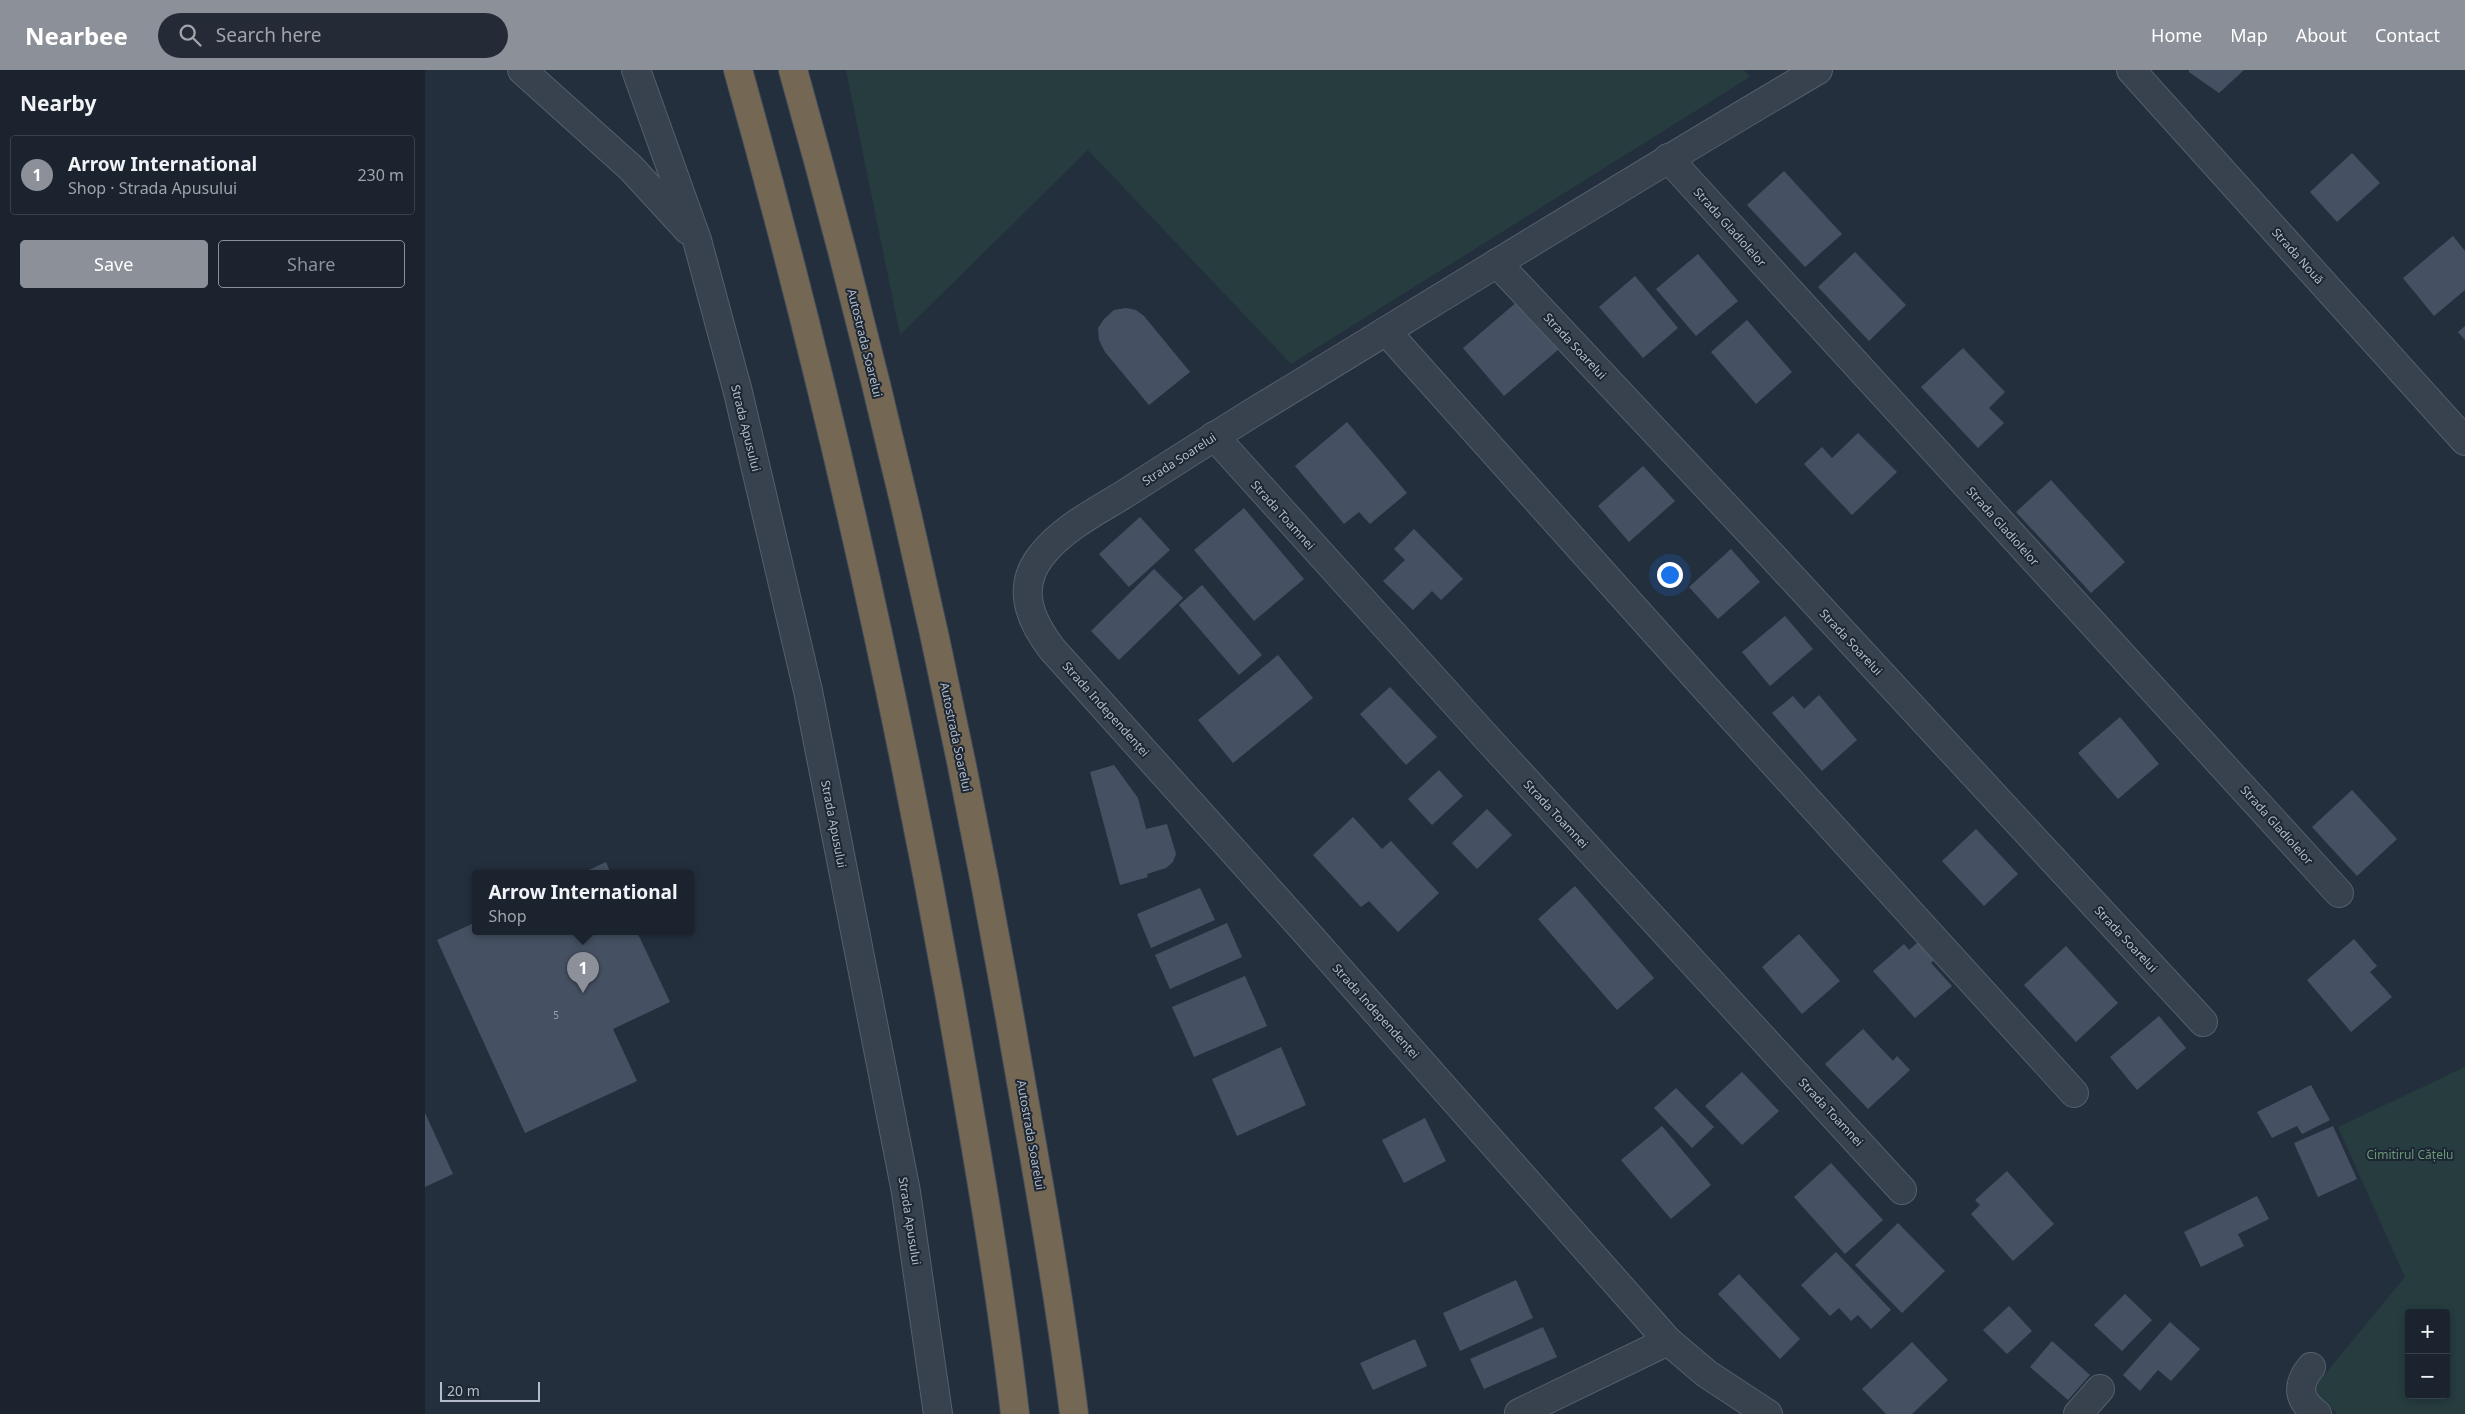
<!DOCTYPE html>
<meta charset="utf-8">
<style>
:root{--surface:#1b232e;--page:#242b36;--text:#f1f3f6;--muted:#a0a4aa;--line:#39404a;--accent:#8c9099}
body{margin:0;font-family:"Noto Sans",sans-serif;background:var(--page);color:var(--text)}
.controls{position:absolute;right:15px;bottom:15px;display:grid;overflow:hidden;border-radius:5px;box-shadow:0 2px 8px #0003}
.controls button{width:45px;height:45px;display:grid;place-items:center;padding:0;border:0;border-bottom:1px solid var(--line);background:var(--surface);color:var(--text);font:25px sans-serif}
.scale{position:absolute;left:15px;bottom:12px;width:100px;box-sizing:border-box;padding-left:5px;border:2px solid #b4bcc9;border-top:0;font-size:14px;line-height:18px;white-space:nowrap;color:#b4bcc9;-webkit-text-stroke:4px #1d2633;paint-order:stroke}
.you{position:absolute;left:1244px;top:504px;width:18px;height:18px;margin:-12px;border:4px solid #fff;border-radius:50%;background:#1a73e8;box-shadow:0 0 0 8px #1a73e833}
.badge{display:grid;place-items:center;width:32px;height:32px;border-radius:50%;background:var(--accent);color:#fff;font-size:16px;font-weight:700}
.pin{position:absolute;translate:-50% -41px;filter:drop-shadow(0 1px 2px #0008)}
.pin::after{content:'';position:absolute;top:26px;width:18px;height:15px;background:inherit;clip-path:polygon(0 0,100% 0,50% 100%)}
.popup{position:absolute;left:47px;top:800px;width:222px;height:65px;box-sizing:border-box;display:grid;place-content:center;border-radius:5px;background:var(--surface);filter:drop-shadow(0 1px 4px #0005);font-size:16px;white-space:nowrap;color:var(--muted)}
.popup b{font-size:19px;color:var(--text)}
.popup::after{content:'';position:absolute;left:50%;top:100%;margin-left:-10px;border:10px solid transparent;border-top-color:var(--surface)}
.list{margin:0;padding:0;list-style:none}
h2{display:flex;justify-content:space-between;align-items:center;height:65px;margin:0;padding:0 20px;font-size:21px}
h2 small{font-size:16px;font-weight:400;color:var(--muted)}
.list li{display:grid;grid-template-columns:32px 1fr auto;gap:15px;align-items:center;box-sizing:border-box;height:80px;margin:0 10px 10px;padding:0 10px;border:1px solid var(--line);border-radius:5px}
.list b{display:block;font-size:19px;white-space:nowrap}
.list p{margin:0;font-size:16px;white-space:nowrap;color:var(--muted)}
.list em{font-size:16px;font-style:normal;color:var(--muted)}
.actions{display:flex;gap:10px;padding:15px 20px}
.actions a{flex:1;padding:11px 0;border:1px solid var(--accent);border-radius:5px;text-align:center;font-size:18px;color:var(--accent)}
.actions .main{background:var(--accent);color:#fff}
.icon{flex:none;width:28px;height:28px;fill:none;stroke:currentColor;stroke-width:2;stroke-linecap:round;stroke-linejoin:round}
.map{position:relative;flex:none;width:2040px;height:1344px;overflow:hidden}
header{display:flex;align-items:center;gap:30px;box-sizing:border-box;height:70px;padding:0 25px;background:var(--accent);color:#fff}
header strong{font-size:24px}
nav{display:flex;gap:28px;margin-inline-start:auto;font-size:18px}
.search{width:350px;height:45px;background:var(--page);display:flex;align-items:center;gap:12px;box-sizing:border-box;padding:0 18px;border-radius:28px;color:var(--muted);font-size:19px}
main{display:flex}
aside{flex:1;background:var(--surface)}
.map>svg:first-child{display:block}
.green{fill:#263c3f;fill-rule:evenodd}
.building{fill:#455162}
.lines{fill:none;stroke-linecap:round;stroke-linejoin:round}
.minor-casing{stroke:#565f6c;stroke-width:30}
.motorway-casing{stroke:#434c59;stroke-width:30}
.minor{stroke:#38414e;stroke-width:28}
.motorway{stroke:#746855;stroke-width:28}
.labels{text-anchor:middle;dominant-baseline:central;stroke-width:4;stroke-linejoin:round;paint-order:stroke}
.number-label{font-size:10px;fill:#98a1af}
.street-label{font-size:12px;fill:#b4bcc9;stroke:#1d2633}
.park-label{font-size:12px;fill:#6b9a76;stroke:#1d2633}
</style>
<header>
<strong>Nearbee</strong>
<div class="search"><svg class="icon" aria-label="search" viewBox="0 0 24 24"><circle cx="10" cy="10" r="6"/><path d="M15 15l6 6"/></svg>Search here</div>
<nav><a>Home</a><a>Map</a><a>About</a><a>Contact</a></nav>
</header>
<main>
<aside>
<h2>Nearby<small></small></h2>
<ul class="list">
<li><span class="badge">1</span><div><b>Arrow International</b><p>Shop · Strada Apusului</p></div><em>230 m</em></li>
</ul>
<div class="actions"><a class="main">Save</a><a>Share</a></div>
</aside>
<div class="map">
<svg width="2040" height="1344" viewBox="0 0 2040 1344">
<rect width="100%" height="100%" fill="#242f3e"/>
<!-- green -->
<g class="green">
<polygon points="421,0 1319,0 1325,7 866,294 663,80 475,265"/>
<path d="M2040,997V1344H1913L1886,1321L1980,1207L1913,1057ZM1984,1243H2021V1325H1984Z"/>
</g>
<!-- building -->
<g class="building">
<polygon points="1764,0 1819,0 1794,23 1764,2"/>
<polygon points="1927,83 1955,113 1912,152 1885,122"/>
<polygon points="1359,101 1417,164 1380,197 1322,135"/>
<polygon points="2028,166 2040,181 2040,220 2009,246 1978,208"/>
<polygon points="1430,182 1481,235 1444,271 1393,217"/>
<polygon points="1273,184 1313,231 1271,266 1231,219"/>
<polygon points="1210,206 1253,258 1218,288 1174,237"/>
<polygon points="1093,231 1134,279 1079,326 1038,278"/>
<polygon points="701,238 711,240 719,246 765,302 724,335 680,282 674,270 673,258 679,249 689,240"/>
<polygon points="1322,250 1367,302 1331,334 1286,282"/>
<polygon points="2040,256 2040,270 2033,262"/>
<polygon points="1538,278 1580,322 1564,338 1579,353 1553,378 1496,317"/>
<polygon points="922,352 982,423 945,454 934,442 919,454 870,396"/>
<polygon points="1433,363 1472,402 1427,445 1379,394 1397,377 1407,388"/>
<polygon points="1218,396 1250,431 1204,472 1173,436"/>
<polygon points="1626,410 1700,492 1666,523 1591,442"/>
<polygon points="819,438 879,509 829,551 769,480"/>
<polygon points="715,447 745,480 704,517 674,484"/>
<polygon points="989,459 1038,509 1016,530 1007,521 988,540 958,511 980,490 969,479"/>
<polygon points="1306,479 1335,512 1293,549 1264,517"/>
<polygon points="729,499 758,528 694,590 666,561"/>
<polygon points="777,515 837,585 814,605 754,535"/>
<polygon points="1360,546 1388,579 1345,616 1317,582"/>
<polygon points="853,585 888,628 808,693 773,650"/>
<polygon points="965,617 1012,667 981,695 935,644"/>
<polygon points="1394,625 1432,670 1397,701 1347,643 1368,626 1379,639"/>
<polygon points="1695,647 1734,694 1693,729 1653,683"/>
<polygon points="689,695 713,728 721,759 742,754 751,784 748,792 741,798 722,804 723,807 695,815 665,702"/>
<polygon points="1014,700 1038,726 1007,755 983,729"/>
<polygon points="1927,720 1972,769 1932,806 1887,757"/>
<polygon points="1062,739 1087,765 1052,799 1027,773"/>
<polygon points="928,747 957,779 966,771 1014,823 973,862 944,831 936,837 888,785"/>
<polygon points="1551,759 1593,804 1559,836 1517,791"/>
<polygon points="181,792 186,804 155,804"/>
<polygon points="1150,816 1229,908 1192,940 1113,849"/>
<polygon points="775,818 790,850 726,878 712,844"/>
<polygon points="51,852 51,862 212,862 245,932 188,959 212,1011 100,1063 12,870"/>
<polygon points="802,853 817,887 745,919 730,885"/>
<polygon points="1374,864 1415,911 1377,944 1337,897"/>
<polygon points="1929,869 1952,896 1945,902 1967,927 1926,962 1882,910"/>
<polygon points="1493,872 1509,890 1506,893 1527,916 1490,948 1448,901 1479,874 1484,880"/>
<polygon points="1641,876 1693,933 1651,972 1599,915"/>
<polygon points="820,906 842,956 769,987 747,937"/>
<polygon points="1734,946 1761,978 1712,1020 1685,987"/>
<polygon points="1438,959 1468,991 1472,986 1485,1000 1443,1039 1400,994"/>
<polygon points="856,977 881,1035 812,1066 787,1009"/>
<polygon points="1317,1002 1354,1041 1317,1075 1280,1036"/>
<polygon points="1886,1015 1905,1050 1877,1064 1872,1056 1847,1068 1832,1042"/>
<polygon points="1251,1018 1289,1057 1267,1078 1229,1038"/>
<polygon points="0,1043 28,1104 0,1117"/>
<polygon points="1000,1048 1021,1091 979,1113 957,1070"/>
<polygon points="1237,1056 1286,1115 1246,1149 1196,1090"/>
<polygon points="1908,1056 1932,1109 1893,1127 1869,1073"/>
<polygon points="1406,1093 1458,1150 1420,1184 1369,1127"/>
<polygon points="1582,1101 1629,1154 1588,1191 1546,1144 1555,1135 1550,1130"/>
<polygon points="1832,1126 1844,1149 1813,1164 1819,1176 1776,1197 1759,1162"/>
<polygon points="1473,1153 1520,1201 1477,1243 1430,1195"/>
<polygon points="1411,1182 1466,1240 1446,1259 1433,1245 1426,1251 1414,1238 1405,1246 1376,1215"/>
<polygon points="1314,1204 1375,1269 1355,1289 1293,1224"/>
<polygon points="1091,1210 1108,1248 1035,1281 1018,1243"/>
<polygon points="1700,1224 1727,1250 1697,1281 1669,1255"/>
<polygon points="1584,1236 1607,1261 1582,1284 1558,1260"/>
<polygon points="1745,1252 1775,1279 1746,1311 1733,1300 1715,1321 1698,1305"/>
<polygon points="1118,1257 1132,1287 1059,1319 1045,1289"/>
<polygon points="990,1269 1002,1296 948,1320 935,1293"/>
<polygon points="1627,1271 1665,1305 1643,1330 1605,1297"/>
<polygon points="1487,1272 1523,1310 1487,1344 1461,1344 1437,1319"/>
</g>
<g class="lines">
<defs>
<g id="minor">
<polyline points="97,0 206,98 263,160"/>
<polyline points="211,0 272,170 313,322 383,621 481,1122 513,1344"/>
<polyline points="1706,0 2040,371"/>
<polyline points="1243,88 1914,823"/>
<polyline points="1072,193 1336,474 1778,952"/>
<polyline points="961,261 1276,613 1649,1023"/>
<polyline points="789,366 1061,667 1477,1120"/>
<path d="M1886,1297C1871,1315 1873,1330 1892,1344"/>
<polyline points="1094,1343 1243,1271"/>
<path d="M1343,1344L1282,1304L1243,1271L873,853L627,579C605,550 591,518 616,486C637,459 670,442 698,425C743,396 787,368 832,340C1019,226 1204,111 1393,0"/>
<polyline points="1653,1344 1675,1319"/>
</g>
<g id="motorway">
<path d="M313,0C399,306 469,616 525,928C549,1066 574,1205 590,1344"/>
<path d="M368,0C459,323 534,652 591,983C612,1103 634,1223 649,1344"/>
</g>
</defs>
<!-- minor casing -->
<use href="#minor" class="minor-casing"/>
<!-- motorway casing -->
<use href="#motorway" class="motorway-casing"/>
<!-- minor -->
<use href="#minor" class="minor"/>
<!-- motorway -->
<use href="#motorway" class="motorway"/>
</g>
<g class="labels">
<!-- number labels -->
<g class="number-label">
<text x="131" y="945">5</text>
</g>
<!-- street labels -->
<g class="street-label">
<text transform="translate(1305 157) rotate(48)">Strada Gladiolelor</text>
<text transform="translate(1873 186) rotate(48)">Strada Nouă</text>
<text transform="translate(440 273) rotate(76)">Autostrada Soarelui</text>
<text transform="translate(1150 276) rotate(47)">Strada Soarelui</text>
<text transform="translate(321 358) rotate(76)">Strada Apusului</text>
<text transform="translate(754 389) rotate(-33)">Strada Soarelui</text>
<text transform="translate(858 445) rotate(48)">Strada Toamnei</text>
<text transform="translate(1578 456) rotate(48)">Strada Gladiolelor</text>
<text transform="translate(1426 572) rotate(47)">Strada Soarelui</text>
<text transform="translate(681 639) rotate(48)">Strada Independenței</text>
<text transform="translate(531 667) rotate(78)">Autostrada Soarelui</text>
<text transform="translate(1131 744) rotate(47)">Strada Toamnei</text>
<text transform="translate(409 754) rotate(79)">Strada Apusului</text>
<text transform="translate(1852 755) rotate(48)">Strada Gladiolelor</text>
<text transform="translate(1701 869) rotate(47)">Strada Soarelui</text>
<text transform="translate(951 941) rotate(48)">Strada Independenței</text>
<text transform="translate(1406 1042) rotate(47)">Strada Toamnei</text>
<text transform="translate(606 1065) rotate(80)">Autostrada Soarelui</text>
<text transform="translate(485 1151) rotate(81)">Strada Apusului</text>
</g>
<!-- park labels -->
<g class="park-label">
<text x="1985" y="1084">Cimitirul Cățelu</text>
</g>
</g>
</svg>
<div class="controls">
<button>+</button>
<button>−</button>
</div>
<div class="scale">20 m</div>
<div class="you"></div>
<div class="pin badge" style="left:158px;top:923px">1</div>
<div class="popup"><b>Arrow International</b>Shop</div>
</div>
</main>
